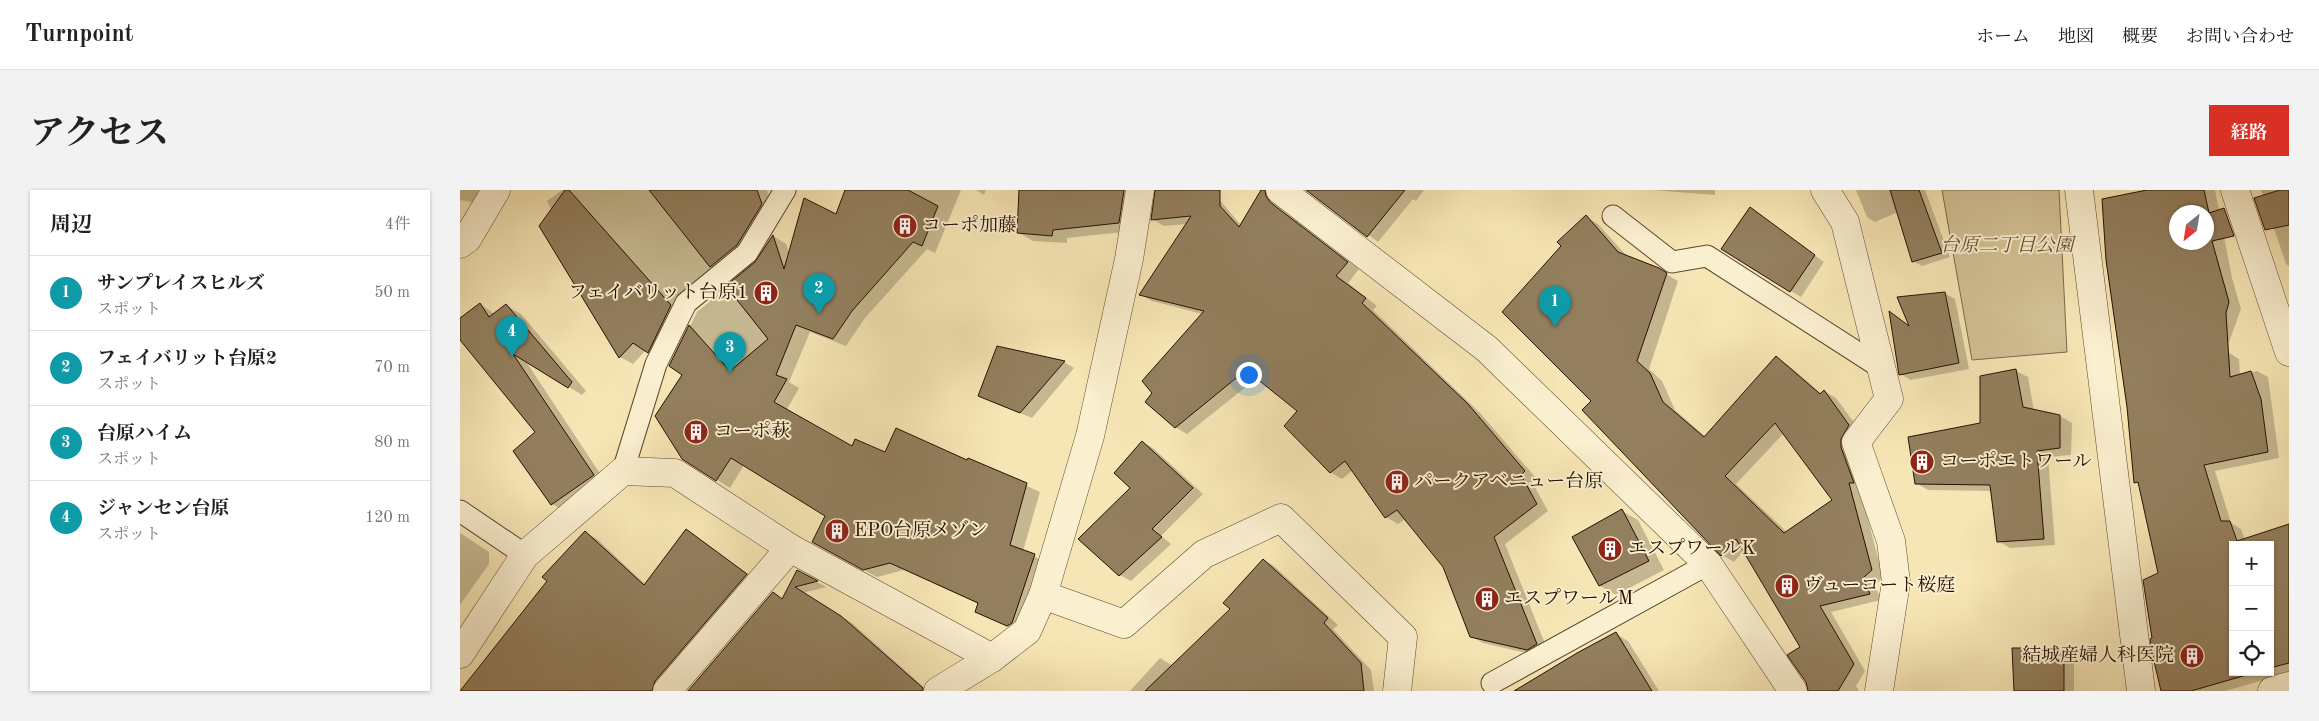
<!DOCTYPE html>
<html lang="ja">
<meta charset="utf-8">
<style>
:root{--surface:#fff;--page:#f2f2f2;--text:#222;--muted:#767676;--line:#e0e0e0;--accent:#d93025}
body{margin:0;font-family:"Old Standard TT","Noto Serif JP",serif;background:var(--page);color:var(--text)}
.controls{position:absolute;right:15px;bottom:15px;display:grid;overflow:hidden;border-radius:0px;box-shadow:0 1px 4px #0004}
.controls button{width:45px;height:45px;display:grid;place-items:center;padding:0;border:0;border-bottom:1px solid var(--line);background:var(--surface);color:var(--text);font:25px sans-serif}
.compass{position:absolute;left:1709px;top:15px;width:45px;height:45px;border-radius:50%;background:var(--surface);box-shadow:0 1px 4px #0004;rotate:210deg}
.you{position:absolute;left:788px;top:184px;width:18px;height:18px;margin:-12px;border:4px solid #fff;border-radius:50%;background:#1a73e8;box-shadow:0 0 0 8px #1a73e833}
.badge{display:grid;place-items:center;width:32px;height:32px;border-radius:50%;background:var(--accent);color:#fff;font-size:16px;font-weight:700}
.pin{position:absolute;translate:-50% -41px;filter:drop-shadow(0 1px 2px #0008)}
.pin::after{content:'';position:absolute;top:26px;width:18px;height:15px;background:inherit;clip-path:polygon(0 0,100% 0,50% 100%)}
.list{margin:0;padding:0;list-style:none}
h2{display:flex;justify-content:space-between;align-items:center;height:65px;margin:0;padding:0 20px;font-size:21px}
h2 small{font-size:16px;font-weight:400;color:var(--muted)}
.list li{display:grid;grid-template-columns:32px 1fr auto;gap:15px;align-items:center;box-sizing:border-box;height:75px;padding:0 20px;border-top:1px solid var(--line)}
.list b{display:block;font-size:19px;white-space:nowrap}
.list p{margin:0;font-size:16px;white-space:nowrap;color:var(--muted)}
.list em{font-size:16px;font-style:normal;color:var(--muted)}
.icon{flex:none;width:28px;height:28px;fill:none;stroke:currentColor;stroke-width:2;stroke-linecap:round;stroke-linejoin:round}
.map{position:relative;flex:none;width:1829px;height:501px;overflow:hidden;border-radius:0px}
header{display:flex;align-items:center;gap:30px;box-sizing:border-box;height:70px;padding:0 25px;background:var(--surface);border-bottom:1px solid var(--line)}
header strong{font-size:24px}
nav{display:flex;gap:28px;margin-inline-start:auto;font-size:18px}
.intro{display:flex;align-items:center;justify-content:space-between;box-sizing:border-box;height:120px;padding:0 30px}
h1{margin:0;font-size:35px}
.button{padding:12px 22px;border-radius:0px;background:var(--accent);color:#fff;font-size:18px;font-weight:700}
main{display:flex;gap:30px;padding:0 30px}
aside{flex:1;background:var(--surface);border-radius:0px;box-shadow:0 1px 4px #0004}
.map>svg:first-child{display:block}
.green{fill:#d3c296;stroke:#7c694b}
.shadow{fill:#0003;fill-rule:evenodd}
.building{fill:#937f5e;stroke:#261000;fill-rule:evenodd}
.lines{fill:none;stroke-linecap:round;stroke-linejoin:round}
.service-casing{stroke:#5a462d;stroke-width:23}
.minor-casing{stroke:#5a462d;stroke-width:29}
.service{stroke:#faefcf;stroke-width:21}
.minor{stroke:#faefcf;stroke-width:28}
.labels{text-anchor:middle;dominant-baseline:central;stroke-width:4;stroke-linejoin:round;paint-order:stroke}
.poi-label{font-size:19px;fill:#261000;stroke:#faefcf;text-anchor:start}
.park-label{font-size:19px;font-style:italic;fill:#634e34;stroke:#faefcf}
</style>
<header>
<strong>Turnpoint</strong>
<nav><a>ホーム</a><a>地図</a><a>概要</a><a>お問い合わせ</a></nav>
</header>
<div class="intro"><h1>アクセス</h1><a class="button">経路</a></div>
<main>
<aside>
<h2>周辺<small>4件</small></h2>
<ul class="list">
<li><span class="badge" style="background:#0f9aa8">1</span><div><b>サンプレイスヒルズ</b><p>スポット</p></div><em>50 m</em></li>
<li><span class="badge" style="background:#0f9aa8">2</span><div><b>フェイバリット台原2</b><p>スポット</p></div><em>70 m</em></li>
<li><span class="badge" style="background:#0f9aa8">3</span><div><b>台原ハイム</b><p>スポット</p></div><em>80 m</em></li>
<li><span class="badge" style="background:#0f9aa8">4</span><div><b>ジャンセン台原</b><p>スポット</p></div><em>120 m</em></li>
</ul>
</aside>
<div class="map">
<svg width="1829" height="501" viewBox="0 0 1829 501">
<rect width="100%" height="100%" fill="#f7e6b5"/>
<filter id="stains"><feTurbulence type="fractalNoise" baseFrequency=".004" numOctaves="4"/><feColorMatrix values="0 0 0 0 .2 0 0 0 0 .09 0 0 0 0 .02 0 0 0 .5 -.17"/></filter>
<radialGradient id="worn" r=".72"><stop offset=".6" stop-color="#630" stop-opacity="0"/><stop offset="1" stop-color="#630" stop-opacity=".3"/></radialGradient>
<!-- green -->
<polygon class="green" points="1482,0 1599,0 1607,162 1512,170"/>
<!-- shadow -->
<g class="shadow">
<polygon points="0,0 27,0 25,15 0,10"/>
<polygon points="102,0 307,0 314,22 230,111 201,169 186,160 173,174 160,167 80,36 92,21 87,11"/>
<polygon points="386,0 501,0 475,63 467,59 405,128 386,156 350,142 329,192 339,198 326,221 392,258 426,264 508,272 509,269 580,302 563,361 588,373 561,443 517,422 519,414 444,380 417,387 366,359 367,326 284,275 270,298 223,268 224,184 210,176 237,122 296,73 313,46 326,54 330,65 376,26"/>
<polygon points="516,0 526,0 524,5"/>
<polygon points="560,0 680,0 673,41 607,48 607,53 573,51 559,43"/>
<polygon points="696,0 751,0 781,35 820,21 832,28 899,79 888,93 917,116 913,120 1020,223 1076,288 1072,292 1088,321 1045,354 1088,461 1079,466 1023,453 1011,446 984,377 946,329 938,334 926,327 893,280 882,289 870,282 838,221 797,188 727,244 715,237 743,124 692,111 680,104 727,34 704,36 692,29"/>
<polygon points="848,0 964,0 956,11 953,9 918,52"/>
<polygon points="1192,0 1255,0 1255,5"/>
<polygon points="1396,0 1465,0 1490,67 1462,76 1453,71 1438,22 1415,32 1407,27"/>
<path d="M1694,0H1755L1772,88L1781,119L1765,163L1768,162L1779,169L1780,185L1797,181L1808,187L1819,268L1755,281L1771,333L1781,339L1785,350L1829,336V483L1765,501H1702L1694,449L1699,384L1680,295L1675,292ZM1716,22H1746V52H1716ZM1773,355H1810V482H1773Z"/>
<polygon points="1801,0 1829,0 1829,76 1826,74"/>
<polygon points="1291,19 1364,72 1341,107 1263,59"/>
<path d="M1126,27L1138,34L1172,72L1206,84L1218,91L1189,179L1202,191L1215,220L1246,247L1316,168L1328,175L1362,204L1364,201L1376,208L1401,242L1400,299L1423,387L1415,395L1421,410L1371,422L1405,481L1396,496L1399,501H1349L1342,457L1284,360L1274,372L1262,365L1123,220L1132,211L1103,56ZM1324,243L1374,310L1327,342L1276,294Z"/>
<polygon points="1484,103 1495,109 1509,179 1451,190 1440,184 1431,123 1451,137"/>
<polygon points="20,114 35,124 46,115 61,124 126,201 122,205 65,170 147,294 106,322 92,314 54,261 77,242 0,148 0,130"/>
<polygon points="538,158 604,172 614,178 572,228 520,206"/>
<polygon points="1556,181 1568,187 1574,221 1600,226 1612,233 1611,265 1588,267 1595,355 1550,358 1538,351 1532,301 1468,300 1456,293 1522,234"/>
<polygon points="682,252 693,258 743,304 701,346 711,354 671,391 660,385 620,349 671,297"/>
<polygon points="1162,321 1178,330 1204,380 1156,405 1140,396 1113,347"/>
<polygon points="227,340 298,391 204,501 4,501 126,343 137,349 186,395"/>
<polygon points="0,343 29,362 29,374 0,415"/>
<polygon points="804,370 814,376 878,435 873,439 911,480 914,501 670,501 700,468 713,476 772,419"/>
<polygon points="338,381 366,397 343,403 392,433 468,501 229,501 323,410"/>
<polygon points="1156,444 1168,451 1199,501 1057,501"/>
<polygon points="1603,459 1614,465 1614,501 1555,501"/>
</g>
<!-- building -->
<g class="building">
<polygon points="105,0 109,0 211,115 188,163 173,153 159,168 79,36"/>
<polygon points="189,0 297,0 302,14 277,55 250,77"/>
<polygon points="385,0 448,0 478,16 462,56 453,52 392,121 373,149 336,135 316,185 327,189 314,212 392,256 395,249 425,262 436,238 507,270 508,268 567,293 550,355 575,364 552,433 547,436 515,422 518,413 430,373 403,380 352,352 365,326 271,268 256,291 222,269 195,226 222,185 209,176 229,135 270,181 308,149 266,96 295,72 313,45 324,79 344,8 376,24"/>
<polygon points="559,0 664,0 659,33 593,40 592,46 557,43"/>
<polygon points="695,0 760,0 760,16 779,37 801,0 805,0 806,6 810,12 888,72 876,86 906,108 902,113 1008,214 1065,281 1061,285 1077,314 1034,347 1077,454 1067,460 1010,447 983,377 937,320 925,328 885,271 870,283 824,236 837,221 786,180 715,238 685,212 692,203 682,191 744,121 679,105 731,26 691,30"/>
<polygon points="846,0 945,0 907,47"/>
<polygon points="1430,0 1459,0 1482,63 1452,72"/>
<path d="M1687,0H1744L1749,23L1764,18L1774,46L1752,51L1769,112L1766,123L1770,187L1791,181L1801,209L1808,262L1744,275L1761,331H1770L1777,351L1829,334V473L1810,478V355H1773V482H1797L1731,501H1701L1693,467L1690,449L1692,448L1683,390L1698,383L1678,292L1674,293L1667,217L1646,70L1642,9ZM1716,22H1746V52H1716Z"/>
<polygon points="1820,0 1829,0 1829,35 1805,40 1794,8"/>
<polygon points="1290,17 1355,65 1330,102 1261,59"/>
<path d="M1126,25L1158,62L1199,78L1207,83L1177,171L1190,183L1203,212L1244,247L1316,166L1360,204L1364,200L1389,235L1381,249V257L1394,293H1389L1412,380L1403,388L1410,404L1360,416L1394,474L1378,501H1348L1346,492L1327,465L1340,457L1276,349L1261,366L1122,220L1131,211L1042,122L1101,56L1097,52ZM1315,233L1372,310L1324,343L1265,286Z"/>
<polygon points="1485,102 1499,173 1439,185 1429,121 1449,136 1437,107"/>
<polygon points="20,113 29,127 46,114 112,192 108,198 53,164 134,285 91,315 53,261 75,242 0,150 0,128"/>
<polygon points="537,156 605,171 560,223 518,206"/>
<polygon points="1556,179 1563,217 1600,225 1600,258 1577,261 1584,349 1537,352 1530,295 1455,294 1448,247 1520,233 1520,186"/>
<polygon points="682,251 733,298 692,339 702,347 659,386 618,349 670,298 654,283"/>
<polygon points="1162,319 1189,371 1139,396 1112,347"/>
<polygon points="226,339 287,384 195,491 192,501 0,501 87,391 82,387 125,341 184,395"/>
<polygon points="803,369 868,428 864,433 901,473 904,501 685,501 770,419 763,413"/>
<polygon points="337,380 358,391 335,397 381,426 463,498 462,501 228,501 313,402 322,409"/>
<polygon points="1156,442 1192,501 1054,501 1117,463"/>
<polygon points="1552,458 1604,458 1604,501 1554,501"/>
</g>
<g class="lines">
<defs>
<g id="service">
<polyline points="1153,26 1212,72 1247,66 1423,179"/>
<polyline points="163,281 196,174 226,113 287,63 325,0"/>
<polyline points="0,321 65,365"/>
<polyline points="1032,493 1248,374"/>
</g>
<g id="minor">
<polyline points="820,0 1027,159 1248,374 1333,501"/>
<polyline points="1365,0 1385,32 1429,209 1396,252 1431,351 1436,392 1419,501"/>
<polyline points="1619,0 1681,501"/>
<polyline points="1775,0 1829,162"/>
<polyline points="0,54 7,49 36,0"/>
<polyline points="583,405 664,434 744,364 821,328 943,447 937,501"/>
<polyline points="0,464 65,365 163,281 215,283 330,358 532,468"/>
<polyline points="207,501 330,358"/>
<polyline points="478,501 532,468 567,441 583,405 630,246 669,69 680,0"/>
<polyline points="1812,501 1829,496"/>
</g>
</defs>
<!-- service casing -->
<use href="#service" class="service-casing"/>
<!-- minor casing -->
<use href="#minor" class="minor-casing"/>
<!-- service -->
<use href="#service" class="service"/>
<!-- minor -->
<use href="#minor" class="minor"/>
</g>
<!-- icons -->
<defs>
<symbol id="building-disc" viewBox="-11 -11 22 22"><circle r="9.5" fill="#8f2418" stroke="#faefcf"/><path d="M-4-6H4V6H1V3H-1V6H-4ZM-2.5-4.3h1.7v1.8h-1.7ZM.8-4.3h1.7v1.8H.8ZM-2.5-1h1.7V.8h-1.7ZM.8-1h1.7V.8H.8Z" fill="#fff"/></symbol>
</defs>
<g fill-rule="evenodd">
<use href="#building-disc" x="431" y="22" width="28" height="28"/>
<use href="#building-disc" x="292" y="89" width="28" height="28"/>
<use href="#building-disc" x="222" y="228" width="28" height="28"/>
<use href="#building-disc" x="1448" y="258" width="28" height="28"/>
<use href="#building-disc" x="923" y="278" width="28" height="28"/>
<use href="#building-disc" x="363" y="327" width="28" height="28"/>
<use href="#building-disc" x="1136" y="345" width="28" height="28"/>
<use href="#building-disc" x="1313" y="382" width="28" height="28"/>
<use href="#building-disc" x="1013" y="395" width="28" height="28"/>
<use href="#building-disc" x="1718" y="452" width="28" height="28"/>
</g>
<g class="labels">
<!-- poi labels -->
<g class="poi-label">
<text x="462" y="36">コーポ加藤</text>
<text x="288" y="103" text-anchor="end">フェイバリット台原1</text>
<text x="254" y="242">コーポ萩</text>
<text x="1480" y="272">コーポエトワール</text>
<text x="954" y="292">パークアベニュー台原</text>
<text x="394" y="341">EPO台原メゾン</text>
<text x="1168" y="359">エスプワールK</text>
<text x="1344" y="396">ヴューコート桜庭</text>
<text x="1044" y="409">エスプワールM</text>
<text x="1714" y="466" text-anchor="end">結城産婦人科医院</text>
</g>
<!-- park labels -->
<g class="park-label">
<text x="1547" y="56">台原二丁目公園</text>
</g>
</g>
<rect width="100%" height="100%" filter="url(#stains)"/>
<rect width="100%" height="100%" fill="url(#worn)"/>
</svg>
<div class="controls">
<button>+</button>
<button>−</button>
<button><svg class="icon" aria-label="locate" viewBox="0 0 24 24"><circle cx="12" cy="12" r="6"/><path d="M12 2v4M12 18v4M2 12h4M18 12h4"/></svg></button>
</div>
<svg class="compass" viewBox="-18 -18 36 36"><path d="M0-13l5 13h-10z" fill="#e53935"/><path d="M0 13l5-13h-10z" fill="#767676"/></svg>
<div class="you"></div>
<div class="pin badge" style="left:1095px;top:137px;background:#0f9aa8">1</div>
<div class="pin badge" style="left:359px;top:124px;background:#0f9aa8">2</div>
<div class="pin badge" style="left:270px;top:183px;background:#0f9aa8">3</div>
<div class="pin badge" style="left:52px;top:167px;background:#0f9aa8">4</div>
</div>
</main>
